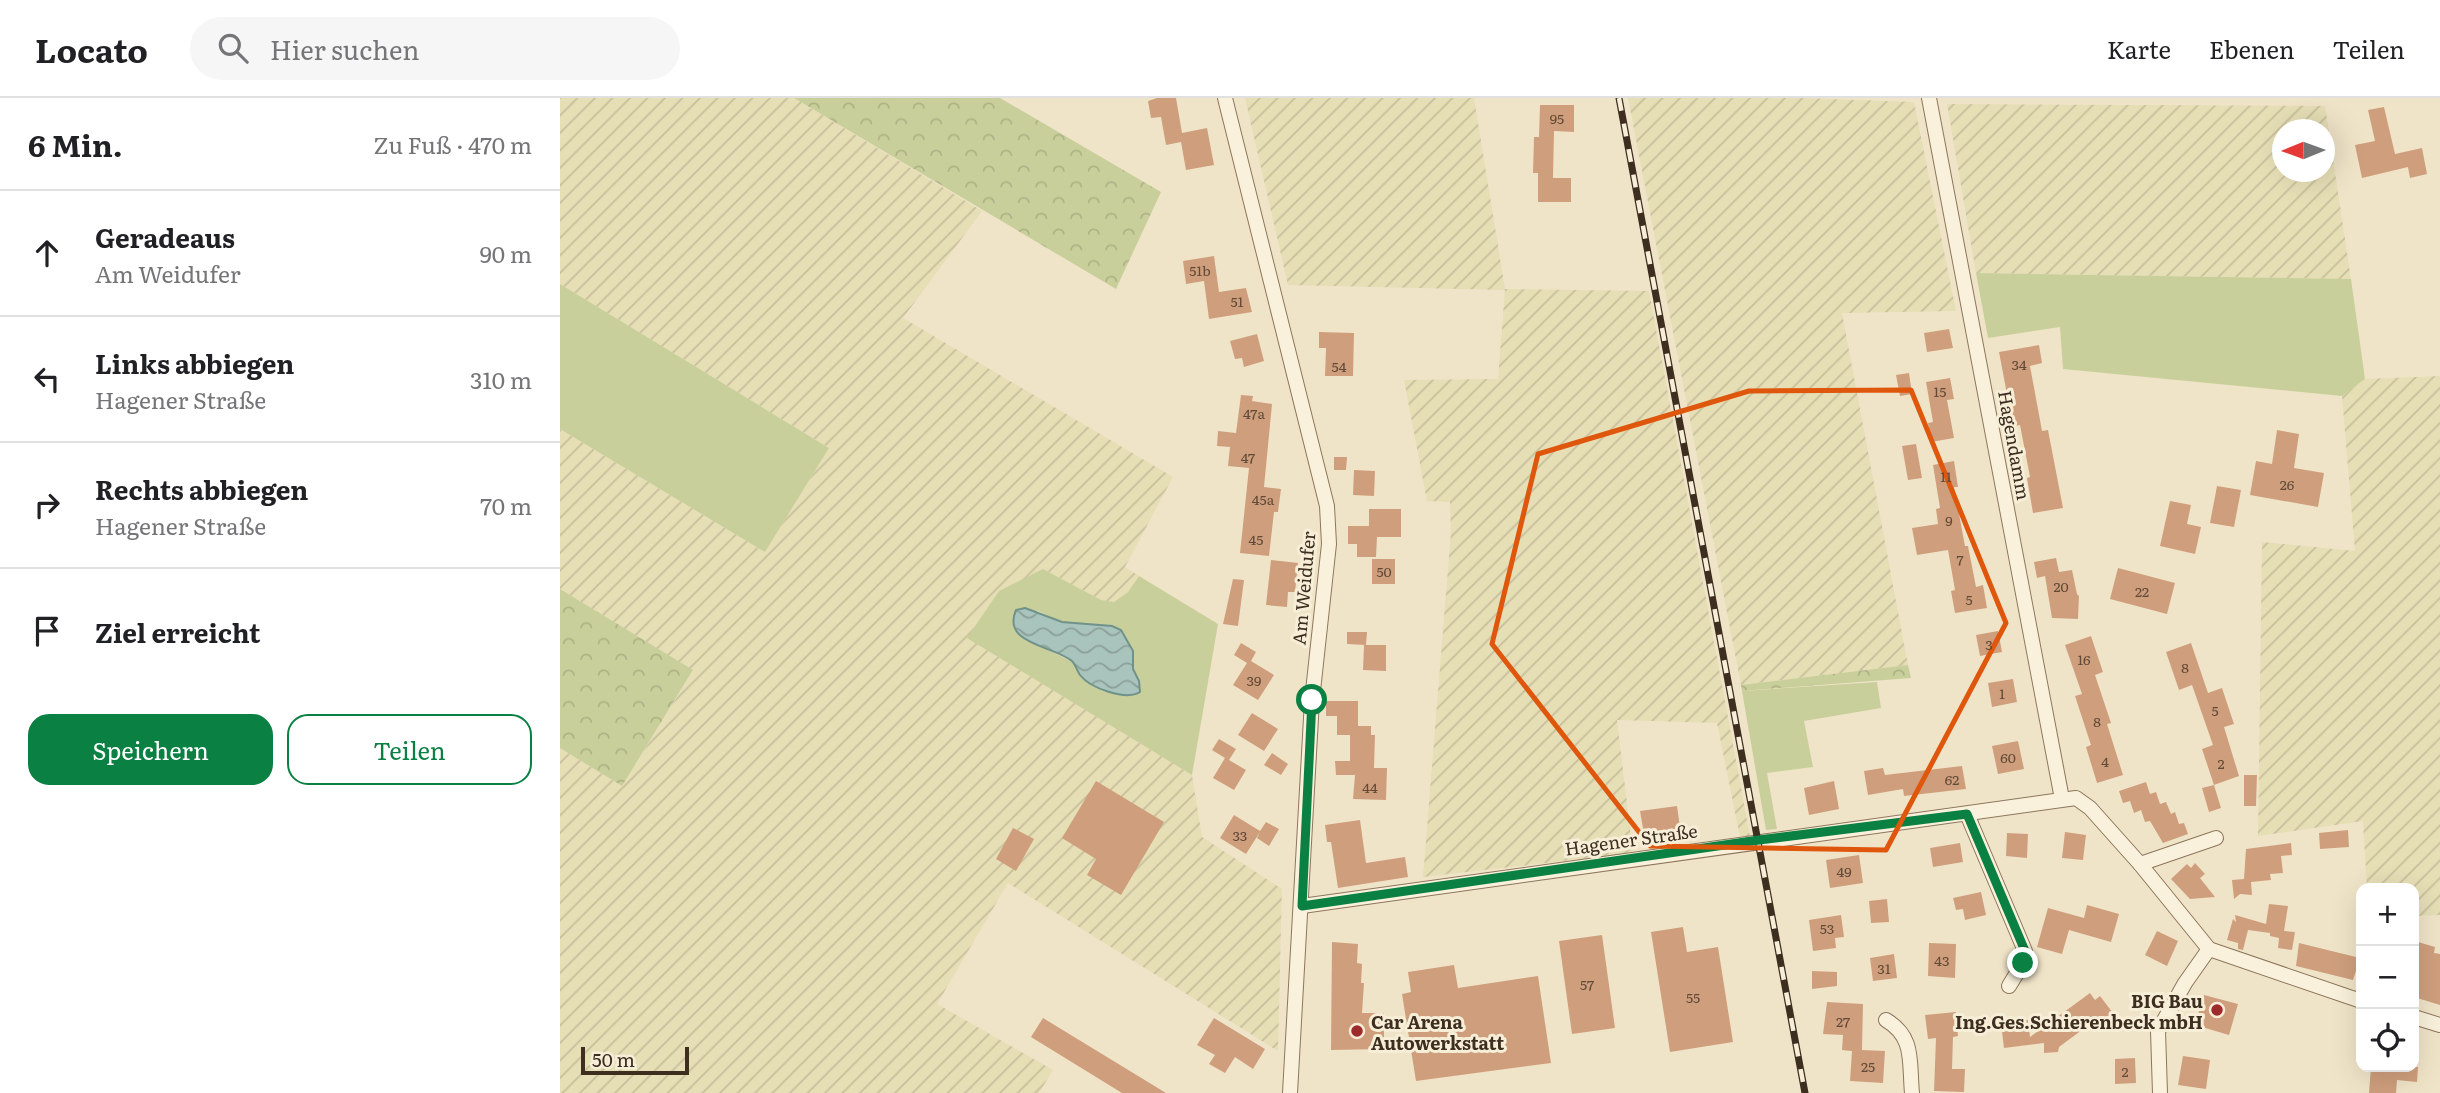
<!DOCTYPE html>
<html lang="de">
<meta charset="utf-8">
<style>
:root{--surface:#fff;--page:#f6f6f6;--text:#202124;--muted:#757577;--line:#e0e0e0;--accent:#0b8043}
body{margin:0;font-family:Literata,serif;background:var(--page);color:var(--text)}
.controls{position:absolute;right:21px;bottom:21px;display:grid;overflow:hidden;border-radius:14px;box-shadow:0 7px 28px #0002}
.controls button{width:63px;height:63px;display:grid;place-items:center;padding:0;border:0;border-bottom:2px solid var(--line);background:var(--surface);color:var(--text);font:35px sans-serif}
.compass{position:absolute;left:1712px;top:21px;width:63px;height:63px;border-radius:50%;background:var(--surface);box-shadow:0 7px 28px #0002;rotate:269deg}
.scale{position:absolute;left:21px;bottom:18px;width:108px;box-sizing:border-box;padding-left:7px;border:4px solid #3d2e20;border-top:0;font-size:19px;line-height:24px;white-space:nowrap;color:#3d2e20;-webkit-text-stroke:5px #f7eed8;paint-order:stroke}
.stop{position:absolute;width:21px;height:21px;margin:-16px;border:5px solid #0b8043;border-radius:50%;background:#fff}
.stop.end{background:#0b8043;border-color:#fff;box-shadow:0 2px 7px #0008}
.list{margin:0;padding:0;list-style:none}
h2{display:flex;justify-content:space-between;align-items:center;height:91px;margin:0;padding:0 28px;font-size:30px}
h2 small{font-size:23px;font-weight:400;color:var(--muted)}
.list li{display:grid;grid-template-columns:46px 1fr auto;gap:21px;align-items:center;box-sizing:border-box;height:126px;padding:0 28px;border-top:2px solid var(--line)}
.list b{display:block;font-size:26px;white-space:nowrap}
.list p{margin:0;font-size:23px;white-space:nowrap;color:var(--muted)}
.list em{font-size:23px;font-style:normal;color:var(--muted)}
.actions{display:flex;gap:14px;padding:21px 28px}
.actions a{flex:1;padding:16px 0;border:2px solid var(--accent);border-radius:21px;text-align:center;font-size:24px;color:var(--accent)}
.actions .main{background:var(--accent);color:#fff}
.icon{flex:none;width:38px;height:38px;fill:none;stroke:currentColor;stroke-width:2;stroke-linecap:round;stroke-linejoin:round}
.map{position:relative;flex:none;width:1880px;height:995px;overflow:hidden}
header{display:flex;align-items:center;gap:42px;box-sizing:border-box;height:98px;padding:0 35px;background:var(--surface);border-bottom:2px solid var(--line)}
header strong{font-size:33px}
nav{display:flex;gap:38px;margin-inline-start:auto;font-size:24px}
.search{width:490px;height:63px;background:var(--page);display:flex;align-items:center;gap:18px;box-sizing:border-box;padding:0 24px;border-radius:38px;color:var(--muted);font-size:26px}
main{display:flex}
aside{flex:1;background:var(--surface)}
.map>svg:first-child{display:block}
.farmland{fill:url(#farmland-furrows);fill-rule:evenodd}
.green{fill:#c9cf9b;fill-rule:evenodd}
.forest{fill:url(#forest-crowns)}
.water{fill:url(#water-waves);stroke:#6f938a;stroke-width:2}
.building{fill:#cf9f7d}
.lines{fill:none;stroke-linecap:round;stroke-linejoin:round}
.minor-casing{stroke:#8d765c;stroke-width:16}
.minor{stroke:#faf1dc;stroke-width:14}
.rail-casing{stroke:#3d2e20;stroke-width:7}
.rail{stroke:#f7eed8;stroke-width:4.5;stroke-dasharray:13;stroke-linecap:butt}
.route{stroke:#0b8043;stroke-width:9}
.marked{fill:none;stroke:#df570d;stroke-width:5;stroke-linejoin:round}
.poi-dot{fill:#9e2a2b;stroke:#f7eed8;stroke-width:2.5}
.labels{text-anchor:middle;dominant-baseline:central;stroke-width:6;stroke-linejoin:round;paint-order:stroke}
.number-label{font-size:14px;fill:#624a37}
.street-label{font-size:18px;fill:#3d2e20;stroke:#f7eed8}
.poi-label{font-size:18px;font-weight:bold;fill:#3d2e20;stroke:#f7eed8;text-anchor:end}
</style>
<header>
<strong>Locato</strong>
<div class="search"><svg class="icon" aria-label="search" viewBox="0 0 24 24"><circle cx="10" cy="10" r="6"/><path d="M15 15l6 6"/></svg>Hier suchen</div>
<nav><a>Karte</a><a>Ebenen</a><a>Teilen</a></nav>
</header>
<main>
<aside>
<h2>6 Min.<small>Zu Fuß · 470 m</small></h2>
<ul class="list">
<li><svg class="icon" aria-label="ahead" viewBox="0 0 24 24"><path d="M12 20V5M6 11l6-6 6 6"/></svg><div><b>Geradeaus</b><p>Am Weidufer</p></div><em>90 m</em></li>
<li><svg class="icon" aria-label="left" viewBox="0 0 24 24"><path d="M17 20v-9H6M10 6l-5 5 5 5"/></svg><div><b>Links abbiegen</b><p>Hagener Straße</p></div><em>310 m</em></li>
<li><svg class="icon" aria-label="right" viewBox="0 0 24 24"><path d="M7 20v-9h11M14 6l5 5-5 5"/></svg><div><b>Rechts abbiegen</b><p>Hagener Straße</p></div><em>70 m</em></li>
<li><svg class="icon" aria-label="arrive" viewBox="0 0 24 24"><path d="M6 21V4h12l-3 4 3 4H6"/></svg><div><b>Ziel erreicht</b></div></li>
</ul>
<div class="actions"><a class="main">Speichern</a><a>Teilen</a></div>
</aside>
<div class="map">
<svg width="1880" height="995" viewBox="0 0 1880 995">
<defs>
<pattern id="farmland-furrows" width="10" height="10" patternUnits="userSpaceOnUse" patternTransform="scale(1.75)"><rect width="10" height="10" fill="#e6deb5"/><path d="M-1 1l2-2M0 10L10 0M9 11l2-2" fill="none" stroke="#c6bf9b"/></pattern>
<pattern id="forest-crowns" width="20" height="18" patternUnits="userSpaceOnUse" patternTransform="scale(1.75)"><rect width="20" height="18" fill="#c9cf9b"/><path d="M2 6a3 3 0 1 1 6 0M12 15a3 3 0 1 1 6 0" fill="none" stroke="#aeb285"/></pattern>
<pattern id="water-waves" width="16" height="10" patternUnits="userSpaceOnUse" patternTransform="scale(1.75)"><rect width="16" height="10" fill="#a9c4bc"/><path d="M0 5q4-4 8 0t8 0" fill="none" stroke="#8ba098"/></pattern>
</defs>
<rect width="100%" height="100%" fill="#f0e4c8"/>
<!-- farmland -->
<g class="farmland">
<polygon points="0,0 234,0 422,113 343,220 613,379 565,469 579,478 568,494 554,504 541,502 483,471 408,540 632,677 642,739 722,791 718,953 448,785 377,906 493,972 479,995 0,995 0,650 62,688 133,573 0,491 0,331 205,454 269,350 0,186"/>
<polygon points="685,0 914,0 945,191 1089,193 1190,738 1180,739 1157,625 1057,622 1073,755 863,779 891,434 890,404 867,403 844,282 938,281 945,192 728,187"/>
<polygon points="1068,0 1241,0 1354,4 1396,213 1282,215 1348,567 1181,587"/>
<path d="M1387,6L1765,8L1791,181L1416,175ZM1722,32H1764V74H1722Z"/>
<polygon points="1880,278 1880,817 1854,818 1854,790 1807,790 1803,723 1698,738 1702,444 1795,453 1782,298 1805,281"/>
</g>
<!-- green -->
<g class="green">
<polygon points="1416,175 1791,181 1805,281 1782,298 1503,271 1500,229 1428,240"/>
<polygon points="0,186 269,350 205,454 0,331"/>
<path d="M483,471L541,502L554,504L568,494L579,478L658,526L632,677L407,540L439,493ZM478,513L502,524L535,526L573,553V571L579,583L566,598L559,596L520,577L513,564L464,541L453,529Z"/>
<polygon points="1317,584 1321,610 1244,623 1253,669 1207,675 1217,731 1206,732 1182,593"/>
</g>
<!-- forest -->
<g class="forest">
<polygon points="234,0 440,0 601,94 556,191"/>
<polygon points="0,491 133,572 62,688 0,650"/>
<polygon points="1348,567 1351,580 1182,593 1181,587"/>
</g>
<!-- water -->
<path class="water" d="M465,510L502,524L552,528L561,532L573,553V571L579,583L580,594C566,603 530,590 520,577C517,573 516,567 512,563C494,548 441,546 456,512Z"/>
<!-- building -->
<g class="building">
<polygon points="597,0 616,0 622,35 647,30 654,67 626,72 621,44 606,47 601,19 591,20 588,3"/>
<polygon points="980,7 1014,7 1014,34 994,33 993,80 1011,80 1011,104 978,104 978,75 973,75 974,39 979,39"/>
<polygon points="1824,9 1835,56 1862,50 1867,76 1850,80 1848,69 1802,80 1795,47 1815,43 1808,12"/>
<polygon points="654,158 659,194 686,190 692,214 649,221 644,183 626,186 623,163"/>
<polygon points="1389,231 1393,250 1367,254 1364,235"/>
<polygon points="759,234 794,235 793,278 765,278 766,250 759,250"/>
<polygon points="697,236 704,263 684,269 682,260 675,261 670,243"/>
<polygon points="1479,247 1482,265 1470,268 1482,333 1488,332 1503,410 1473,415 1467,380 1470,379 1460,327 1453,328 1439,254"/>
<polygon points="1349,275 1352,296 1340,298 1336,277"/>
<polygon points="1390,280 1394,301 1387,302 1394,340 1371,344 1368,325 1373,324 1366,284"/>
<polygon points="681,297 693,298 692,303 712,306 704,389 721,391 718,414 714,414 709,458 680,455 689,370 668,368 670,349 657,348 658,333 676,335"/>
<polygon points="1717,332 1739,336 1734,370 1764,375 1758,409 1690,397 1696,363 1712,366"/>
<polygon points="1356,346 1362,380 1348,382 1342,348"/>
<polygon points="774,359 787,359 786,372 774,372"/>
<polygon points="1394,363 1398,389 1394,389 1405,448 1408,448 1416,489 1423,487 1427,510 1395,515 1391,493 1395,492 1388,452 1357,457 1352,430 1378,426 1376,411 1380,410 1373,367"/>
<polygon points="794,372 815,373 814,398 793,397"/>
<polygon points="1657,388 1681,392 1674,429 1650,425"/>
<polygon points="1610,403 1631,407 1627,426 1641,429 1635,456 1600,448"/>
<polygon points="809,411 841,411 841,439 817,439 816,459 797,459 797,446 788,446 788,428 809,428"/>
<polygon points="1496,460 1499,474 1512,472 1517,496 1519,498 1518,521 1492,520 1485,478 1477,480 1474,464"/>
<rect x="812" y="461" width="23" height="25"/>
<polygon points="711,462 738,465 735,494 728,494 727,509 706,507"/>
<polygon points="1558,470 1615,485 1607,516 1550,501"/>
<polygon points="673,481 684,482 678,528 663,526"/>
<polygon points="1438,533 1442,554 1420,558 1416,537"/>
<polygon points="787,534 807,534 806,547 787,546"/>
<polygon points="1531,538 1543,574 1535,577 1551,625 1547,626 1563,677 1537,685 1526,649 1531,647 1515,598 1522,596 1505,547"/>
<polygon points="681,545 696,554 691,563 714,577 698,602 673,587 687,565 674,557"/>
<polygon points="1631,545 1648,595 1662,590 1674,626 1664,629 1679,678 1654,687 1642,651 1653,647 1632,587 1619,592 1606,554"/>
<polygon points="804,547 826,547 826,573 803,572"/>
<polygon points="1453,581 1457,604 1432,609 1428,585"/>
<polygon points="766,603 798,603 798,628 811,628 811,637 815,637 814,670 827,670 826,702 793,701 795,677 776,677 775,663 790,663 790,637 777,637 777,618 766,618"/>
<polygon points="692,615 718,631 704,653 678,637"/>
<polygon points="659,641 676,651 669,662 686,672 674,692 653,680 665,660 652,652"/>
<polygon points="1458,643 1464,671 1438,676 1432,648"/>
<polygon points="712,655 728,666 721,677 704,667"/>
<polygon points="1402,668 1406,691 1344,698 1343,691 1308,697 1304,673 1323,670 1325,677"/>
<polygon points="1684,677 1697,677 1696,708 1684,708"/>
<polygon points="536,683 604,724 561,797 527,777 536,761 502,740"/>
<polygon points="1274,683 1279,711 1249,717 1244,690"/>
<polygon points="1586,684 1590,696 1596,694 1600,706 1606,704 1611,716 1615,714 1619,726 1624,725 1628,736 1603,745 1590,723 1585,724 1581,712 1574,715 1570,703 1563,705 1559,693"/>
<polygon points="1654,687 1661,710 1649,714 1642,690"/>
<polygon points="1117,708 1121,736 1085,742 1080,713"/>
<polygon points="674,717 700,733 706,724 719,731 709,748 697,740 700,734 686,756 660,740"/>
<polygon points="800,722 806,765 845,759 848,779 778,790 771,744 767,744 765,727"/>
<polygon points="453,730 474,741 456,773 436,761"/>
<polygon points="1788,732 1789,749 1760,751 1759,735"/>
<polygon points="1505,734 1526,737 1523,762 1502,760"/>
<polygon points="1447,735 1468,736 1467,760 1446,758"/>
<polygon points="1400,745 1403,764 1373,769 1370,750"/>
<polygon points="1731,745 1732,757 1721,758 1723,775 1710,776 1711,782 1691,784 1692,797 1680,796 1674,801 1672,782 1684,781 1686,751"/>
<polygon points="1299,757 1303,785 1270,790 1266,762"/>
<polygon points="1635,765 1645,776 1640,780 1655,799 1630,801 1611,781 1627,766 1631,770"/>
<polygon points="1421,794 1426,817 1405,822 1403,811 1396,812 1393,800"/>
<polygon points="1327,801 1329,824 1311,825 1309,803"/>
<polygon points="1709,806 1728,808 1724,833 1735,834 1732,852 1718,850 1719,840 1710,838 1710,835 1688,832 1683,852 1678,851 1678,845 1667,842 1673,821 1676,824 1675,817 1706,826"/>
<polygon points="1527,807 1559,816 1551,844 1509,832 1502,856 1477,849 1488,810 1524,820"/>
<polygon points="1281,817 1284,839 1275,840 1276,850 1253,853 1249,822"/>
<polygon points="1123,829 1127,854 1158,849 1173,944 1110,954 1091,834"/>
<polygon points="1597,833 1618,843 1607,868 1585,857"/>
<polygon points="1042,837 1055,930 1012,936 999,843"/>
<polygon points="772,844 798,846 797,865 802,866 801,885 804,885 802,915 824,915 824,951 771,952"/>
<polygon points="1858,844 1875,849 1874,855 1880,856 1880,907 1854,899 1854,859"/>
<polygon points="1369,845 1396,846 1395,880 1368,878"/>
<polygon points="1739,845 1800,860 1793,882 1736,868"/>
<polygon points="1334,856 1337,880 1313,883 1310,860"/>
<polygon points="894,867 898,890 978,878 991,965 856,983 842,896 851,894 848,874"/>
<polygon points="1252,873 1277,874 1277,888 1252,891"/>
<polygon points="1530,895 1535,902 1540,898 1556,919 1536,933 1530,926 1499,949 1498,954 1484,955 1484,945 1444,950 1441,925 1468,922 1470,939"/>
<polygon points="1644,897 1678,906 1669,937 1635,927"/>
<polygon points="1267,904 1303,906 1302,952 1325,953 1323,985 1290,983 1292,953 1282,952 1283,937 1263,936"/>
<polygon points="1396,914 1398,938 1393,939 1392,971 1405,971 1404,994 1374,993 1376,940 1368,941 1365,917"/>
<polygon points="483,920 606,995 562,995 471,939"/>
<polygon points="654,920 705,951 693,971 675,959 665,975 649,966 655,957 637,947"/>
<polygon points="1623,958 1650,962 1646,991 1618,987"/>
<polygon points="1575,960 1576,985 1555,986 1555,961"/>
<polygon points="1811,969 1858,969 1857,984 1837,982 1836,995 1809,995"/>
</g>
<g class="lines">
<defs>
<g id="minor">
<polyline points="665,0 767,408 769,446 752,602 730,995"/>
<polyline points="1369,0 1502,701"/>
<polyline points="1407,716 1465,853 1463,865 1449,888"/>
<polyline points="1580,766 1656,740"/>
<polyline points="742,808 1516,700 1530,710 1580,766 1649,851 1801,903"/>
<polyline points="1854,919 1880,927"/>
<path d="M1326,922C1355,939 1349,964 1352,995"/>
<polyline points="1600,995 1598,933 1625,885 1649,851"/>
</g>
</defs>
<!-- minor casing -->
<use href="#minor" class="minor-casing"/>
<!-- minor -->
<use href="#minor" class="minor"/>
<defs>
<polyline id="rail" points="1059,0 1245,995"/>
</defs>
<!-- rail casing -->
<use href="#rail" class="rail-casing"/>
<!-- rail -->
<use href="#rail" class="rail"/>
</g>
<g class="lines">
<!-- route -->
<polyline class="route" points="752,602 742,808 1199,742 1407,716 1465,853 1463,865"/>
</g>
<!-- marked area -->
<path class="marked" d="M1351,292L1446,525L1326,752L1090,748L932,546L978,356L1189,293Z"/>
<!-- markers -->
<g class="poi-dot">
<circle cx="1657" cy="912" r="7"/>
<circle cx="797" cy="933" r="7"/>
</g>
<g class="labels">
<!-- number labels -->
<g class="number-label">
<text x="997" y="20">95</text>
<text x="640" y="172">51b</text>
<text x="677" y="203">51</text>
<text x="1459" y="266">34</text>
<text x="779" y="268">54</text>
<text x="1380" y="293">15</text>
<text x="694" y="315">47a</text>
<text x="688" y="359">47</text>
<text x="1386" y="378">11</text>
<text x="1727" y="386">26</text>
<text x="703" y="401">45a</text>
<text x="1389" y="422">9</text>
<text x="696" y="441">45</text>
<text x="1400" y="461">7</text>
<text x="824" y="473">50</text>
<text x="1501" y="488">20</text>
<text x="1582" y="493">22</text>
<text x="1409" y="501">5</text>
<text x="1429" y="546">3</text>
<text x="1524" y="561">16</text>
<text x="1625" y="569">8</text>
<text x="694" y="582">39</text>
<text x="1442" y="595">1</text>
<text x="1655" y="612">5</text>
<text x="1537" y="623">8</text>
<text x="1448" y="659">60</text>
<text x="1545" y="663">4</text>
<text x="1661" y="665">2</text>
<text x="1392" y="681">62</text>
<text x="810" y="689">44</text>
<text x="680" y="737">33</text>
<text x="1284" y="773">49</text>
<text x="1267" y="830">53</text>
<text x="1382" y="862">43</text>
<text x="1324" y="870">31</text>
<text x="1027" y="886">57</text>
<text x="1133" y="899">55</text>
<text x="1283" y="923">27</text>
<text x="1308" y="968">25</text>
<text x="1565" y="973">2</text>
</g>
<!-- street labels -->
<g class="street-label">
<text transform="translate(1455 347) rotate(80)">Hagendamm</text>
<text transform="translate(743 490) rotate(-85)">Am Weidufer</text>
<text transform="translate(1071 741) rotate(-8)">Hagener Straße</text>
</g>
<!-- poi labels -->
<g class="poi-label">
<text x="1643" y="902">BIG Bau<tspan x="1643" dy="21">Ing.Ges.Schierenbeck mbH</tspan></text>
<text x="811" y="923" text-anchor="start">Car Arena<tspan x="811" dy="21">Autowerkstatt</tspan></text>
</g>
</g>
</svg>
<div class="controls">
<button>+</button>
<button>−</button>
<button><svg class="icon" aria-label="locate" viewBox="0 0 24 24"><circle cx="12" cy="12" r="6"/><path d="M12 2v4M12 18v4M2 12h4M18 12h4"/></svg></button>
</div>
<svg class="compass" viewBox="-18 -18 36 36"><path d="M0-13l5 13h-10z" fill="#e53935"/><path d="M0 13l5-13h-10z" fill="#757577"/></svg>
<div class="scale">50 m</div>
<div class="stop" style="left:752px;top:602px"></div>
<div class="stop end" style="left:1463px;top:865px"></div>
</div>
</main>
